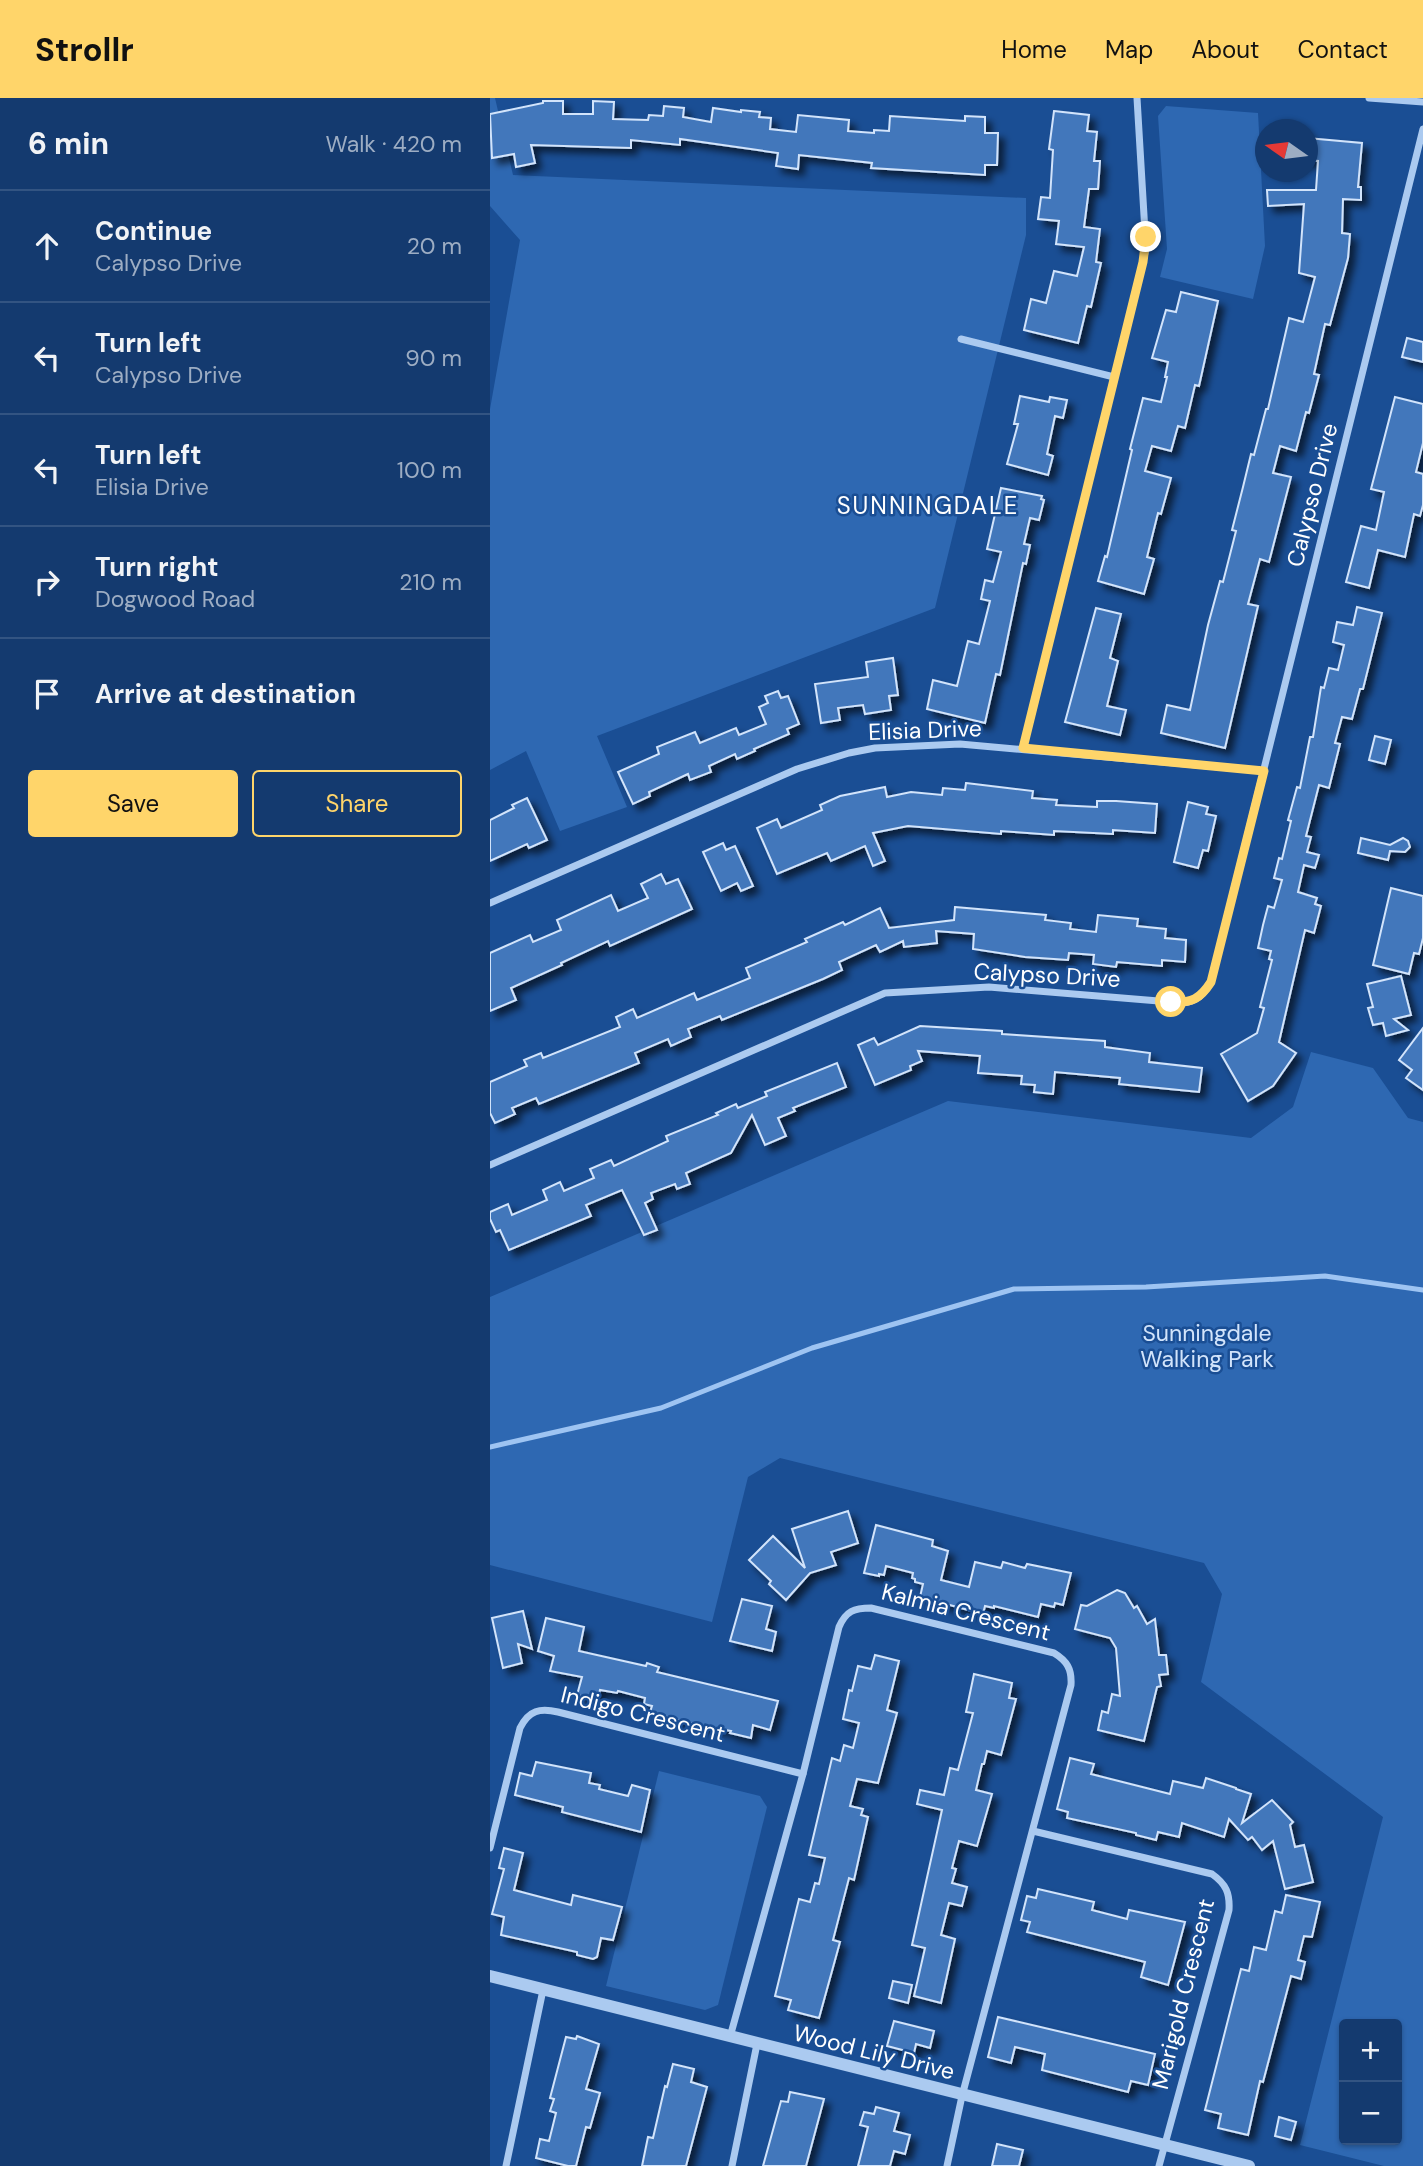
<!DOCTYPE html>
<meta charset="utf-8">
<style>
:root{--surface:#143a6f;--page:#1d4174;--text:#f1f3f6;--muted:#9dadc3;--line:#335482;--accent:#ffd56a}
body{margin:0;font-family:"DM Sans",sans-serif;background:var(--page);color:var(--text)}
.controls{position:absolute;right:21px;bottom:21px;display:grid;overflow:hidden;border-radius:7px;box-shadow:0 2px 5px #0004}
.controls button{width:63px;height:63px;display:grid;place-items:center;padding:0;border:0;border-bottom:2px solid var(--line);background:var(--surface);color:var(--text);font:35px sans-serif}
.compass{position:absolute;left:765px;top:21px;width:63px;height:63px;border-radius:50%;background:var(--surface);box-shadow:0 2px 5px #0004;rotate:284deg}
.stop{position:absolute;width:21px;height:21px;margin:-16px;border:5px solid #ffd56a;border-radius:50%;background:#fff}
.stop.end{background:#ffd56a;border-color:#fff;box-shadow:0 2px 7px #0008}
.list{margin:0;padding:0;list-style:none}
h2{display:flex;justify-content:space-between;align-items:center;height:91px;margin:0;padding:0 28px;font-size:30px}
h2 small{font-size:23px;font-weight:400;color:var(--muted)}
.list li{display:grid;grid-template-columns:46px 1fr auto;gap:21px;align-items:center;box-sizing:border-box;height:112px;padding:0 28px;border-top:2px solid var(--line)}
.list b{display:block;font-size:26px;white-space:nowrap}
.list p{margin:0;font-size:23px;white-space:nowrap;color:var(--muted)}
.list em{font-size:23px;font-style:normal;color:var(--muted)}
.actions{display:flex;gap:14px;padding:21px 28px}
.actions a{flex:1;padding:16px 0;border:2px solid var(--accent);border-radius:7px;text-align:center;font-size:24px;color:var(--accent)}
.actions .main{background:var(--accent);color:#111}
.icon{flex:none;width:38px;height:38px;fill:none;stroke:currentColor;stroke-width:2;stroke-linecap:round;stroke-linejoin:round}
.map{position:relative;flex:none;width:933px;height:2068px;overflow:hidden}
header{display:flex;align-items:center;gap:42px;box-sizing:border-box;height:98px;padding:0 35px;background:var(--accent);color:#111}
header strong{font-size:33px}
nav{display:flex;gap:38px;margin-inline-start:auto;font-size:24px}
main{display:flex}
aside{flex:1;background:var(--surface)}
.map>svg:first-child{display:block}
.green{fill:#2e68b2;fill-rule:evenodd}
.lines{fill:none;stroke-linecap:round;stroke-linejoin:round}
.stream{stroke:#9ec4f2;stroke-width:5}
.building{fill:#4377bb;stroke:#d2e4fb;stroke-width:2;filter:url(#shadow)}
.minor{stroke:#abcaf0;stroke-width:7}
.tertiary{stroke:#abcaf0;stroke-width:12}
.route{stroke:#ffd56a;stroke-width:9}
.labels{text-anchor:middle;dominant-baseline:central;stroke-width:5;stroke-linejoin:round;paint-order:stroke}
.street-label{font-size:23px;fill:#fff;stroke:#1a4e94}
.park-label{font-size:23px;fill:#d2e4fb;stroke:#1a4e94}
.neighbourhood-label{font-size:24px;letter-spacing:2px;fill:#fff;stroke:#1a4e94}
</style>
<header>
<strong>Strollr</strong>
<nav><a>Home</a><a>Map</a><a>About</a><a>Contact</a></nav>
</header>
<main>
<aside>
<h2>6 min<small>Walk · 420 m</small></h2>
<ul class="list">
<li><svg class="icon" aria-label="ahead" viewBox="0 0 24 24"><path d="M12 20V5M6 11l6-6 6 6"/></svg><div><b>Continue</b><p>Calypso Drive</p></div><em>20 m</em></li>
<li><svg class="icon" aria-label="left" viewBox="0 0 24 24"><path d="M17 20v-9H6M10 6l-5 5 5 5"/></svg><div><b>Turn left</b><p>Calypso Drive</p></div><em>90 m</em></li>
<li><svg class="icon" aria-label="left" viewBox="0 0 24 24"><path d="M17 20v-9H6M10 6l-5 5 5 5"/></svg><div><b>Turn left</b><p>Elisia Drive</p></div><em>100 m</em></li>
<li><svg class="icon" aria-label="right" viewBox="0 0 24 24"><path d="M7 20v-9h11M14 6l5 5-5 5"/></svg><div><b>Turn right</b><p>Dogwood Road</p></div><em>210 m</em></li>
<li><svg class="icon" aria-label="arrive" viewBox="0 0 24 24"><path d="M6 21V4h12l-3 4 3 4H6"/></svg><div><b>Arrive at destination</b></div></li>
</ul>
<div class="actions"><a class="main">Save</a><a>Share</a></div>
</aside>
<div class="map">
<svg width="933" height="2068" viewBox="0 0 933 2068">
<defs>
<filter id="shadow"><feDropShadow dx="6" dy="6" stdDeviation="3.5" flood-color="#0009"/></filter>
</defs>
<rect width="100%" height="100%" fill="#1a4e94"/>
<!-- green -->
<g class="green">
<polygon points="0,0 5,0 23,77 536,100 536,137 445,510 107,638 137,709 70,733 36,653 0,672 0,311 30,142 0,108"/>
<polygon points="676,8 768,15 775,148 763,201 670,179 677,151 668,18"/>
<path d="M821,954L883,970L918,1020L933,1024V2068H894L810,2047L893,1719L711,1584L732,1496L714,1465L290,1360L258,1379L222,1524L0,1467V1199L458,1003L761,1040L803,1009ZM854,1926H907V2042H854Z"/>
<polygon points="169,1673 270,1698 277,1709 228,1907 215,1912 116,1888"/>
</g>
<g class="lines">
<!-- stream -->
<polyline class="stream" points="0,1349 171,1310 322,1250 524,1191 656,1189 835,1178 933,1192"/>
</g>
<!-- building -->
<g class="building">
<polygon points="53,3 73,3 73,16 103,16 103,3 124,4 123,21 158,22 159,17 173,18 174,8 194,10 193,19 221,24 223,10 251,14 251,12 270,14 269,19 281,20 280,31 306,34 308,17 359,22 358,33 384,35 384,32 399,33 400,18 475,23 475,18 495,19 495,35 508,35 507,67 495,67 495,77 381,70 382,65 309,57 308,71 286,68 288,55 190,41 190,47 141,42 141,50 41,47 45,65 26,69 24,56 2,60 0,16 53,5"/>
<polygon points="564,13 599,17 597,33 607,34 604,63 610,63 608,91 599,91 594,129 610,131 606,164 611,165 601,209 597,208 588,245 534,232 541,201 556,205 564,173 587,178 594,149 566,146 569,123 548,121 551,99 560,100 563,52 559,51"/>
<polygon points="817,40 872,45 868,89 871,89 871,102 853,101 852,135 860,136 858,160 840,227 835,226 824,276 829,277 819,315 816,314 806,353 790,348 783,375 801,379 779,464 770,461 758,506 768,508 735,650 671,635 677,607 700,612 718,527 730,483 733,484 746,433 742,432 753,389 761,356 764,357 776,311 778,311 799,220 813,224 825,179 809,175 814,106 778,108 777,92 826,92 828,63 817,62"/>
<polygon points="691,194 728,203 709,288 705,287 695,330 688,328 681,353 662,348 655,373 681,380 671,416 668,415 657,459 664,461 654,496 608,483 615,458 617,459 642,352 640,351 653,300 671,304 677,279 675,279 678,264 662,260 676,212 686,214"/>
<polygon points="917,240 933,244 933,264 912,259"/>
<polygon points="530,298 559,304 560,299 577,302 573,320 565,318 557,356 563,358 558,377 517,366 528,326 524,326"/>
<polygon points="905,299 933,306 933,345 926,374 933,376 933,407 930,418 924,416 915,459 888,452 879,490 856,484 871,428 886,432 894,394 881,391"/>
<polygon points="511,390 552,398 551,401 554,402 549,422 540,420 534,446 540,447 536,466 533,465 510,577 506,576 495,625 437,611 443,582 467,588 478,543 489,546 500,503 491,501 495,482 503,484 511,454 497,451"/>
<polygon points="867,509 892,515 873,591 870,591 862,621 852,619 845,645 850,646 839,690 829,687 816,738 821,739 817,754 829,757 825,770 814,767 808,794 827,800 825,806 831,808 824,835 815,832 789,944 806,955 783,988 758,1003 731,956 767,935 774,910 770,909 782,862 779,861 781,853 768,850 773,827 778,808 784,810 792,782 784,780 789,760 792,761 801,723 798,722 807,689 810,690 820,639 823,639 831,589 834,590 839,570 848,572 854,547 843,544 847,524 863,527"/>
<polygon points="606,510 631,516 620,560 628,563 617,608 636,612 630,637 575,624"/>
<polygon points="403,560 408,597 399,598 401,612 375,616 373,607 348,610 350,622 331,625 325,586 378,579 376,564"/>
<polygon points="288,593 291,600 298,598 309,626 297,631 299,636 264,651 265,653 247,661 245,656 219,668 221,674 200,682 198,676 159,694 160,698 143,706 128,674 169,656 167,649 205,634 210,645 246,630 249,637 276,626 269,609 278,605 275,598"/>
<polygon points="885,638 901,642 895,666 879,662"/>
<polygon points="476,685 543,693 542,700 567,702 566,707 607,709 607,703 626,703 667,706 665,735 623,732 623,736 564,733 564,737 511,733 511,736 418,728 383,735 395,763 383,768 375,748 341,763 337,755 287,776 267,730 287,721 291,730 332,712 330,707 350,698 395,689 397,699 421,694 452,697 453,690 475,692"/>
<polygon points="37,700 57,742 39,750 37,746 0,763 0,722 24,710 22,707"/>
<polygon points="698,704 718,709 716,716 726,718 718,753 713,752 708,770 684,764"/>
<polygon points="871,740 900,747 913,740 918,743 920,749 915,754 900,753 898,762 868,755"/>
<polygon points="233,745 236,752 245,748 263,788 251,793 247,785 231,793 213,754"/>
<polygon points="171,776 176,786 188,781 202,811 120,848 118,843 71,865 72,867 21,890 26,902 0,913 0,855 40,837 43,844 71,832 67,822 121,797 128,813 158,800 151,786"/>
<polygon points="901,790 933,798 933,840 929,856 924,855 919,876 883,867"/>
<polygon points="465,809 556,817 555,822 581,825 580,831 606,834 608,817 648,821 647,828 676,831 675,840 696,842 695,864 672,862 672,868 627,864 626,869 603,866 604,857 579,855 578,862 535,859 483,851 484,836 446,833 447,845 414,849 413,843 390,854 386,847 349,864 352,872 333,881 232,922 230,918 198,931 201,939 181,948 178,941 145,955 149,965 49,1006 46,1000 22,1010 25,1016 5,1025 0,1015 0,984 37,968 34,962 51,955 53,960 130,929 126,919 143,911 147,920 204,895 207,902 260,880 256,870 317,844 315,841 353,824 355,827 390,810 399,830 464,822"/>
<polygon points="911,878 921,917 904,921 918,932 896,938 893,925 883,927 878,910 883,909 877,886"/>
<polygon points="430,928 512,933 512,936 615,943 615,949 660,955 659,964 712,970 709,994 629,986 630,980 565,974 563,996 544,994 545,987 531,986 532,978 488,975 490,958 428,953 432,963 420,968 421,972 385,987 368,947 384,940 388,947"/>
<polygon points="933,930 933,992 916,980 922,972 909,962"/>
<polygon points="347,965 356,989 303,1010 305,1013 288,1020 296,1038 275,1047 262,1017 241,1055 196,1075 200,1086 187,1091 185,1086 161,1095 163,1101 155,1105 167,1132 154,1137 132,1092 96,1107 101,1118 19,1152 10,1132 6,1134 0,1121 0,1114 18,1106 22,1117 57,1102 53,1092 70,1084 74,1093 104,1080 100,1071 121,1062 124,1068 178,1043 176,1038 228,1017 226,1015 246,1006 248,1010 277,998 275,994"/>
<polygon points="358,1413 368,1445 341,1454 346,1467 320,1475 296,1502 279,1486 281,1483 259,1462 283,1438 315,1470 302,1431"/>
<polygon points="386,1427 443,1442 442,1448 458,1453 451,1482 479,1489 485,1464 511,1470 513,1464 535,1470 537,1466 581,1475 573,1507 565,1505 564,1509 551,1506 548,1519 504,1508 504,1510 495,1508 493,1516 430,1499 433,1486 425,1484 425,1481 422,1480 423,1475 396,1468 394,1477 389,1476 389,1478 374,1475"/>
<polygon points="627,1492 635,1495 644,1510 647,1508 657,1526 665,1521 669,1557 676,1557 678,1576 669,1577 671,1588 667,1589 654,1643 608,1632 612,1613 618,1615 622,1596 630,1598 626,1550 620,1540 585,1531 591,1507 597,1508"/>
<polygon points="252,1501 282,1508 276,1531 286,1534 282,1553 240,1543"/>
<polygon points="33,1513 42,1551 28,1546 32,1565 13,1570 2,1520"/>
<polygon points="56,1520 94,1529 89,1553 156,1568 157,1565 169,1569 167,1574 288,1603 280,1632 263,1627 261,1640 240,1635 241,1633 198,1625 160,1614 162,1608 154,1606 155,1600 128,1593 127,1595 110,1592 107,1602 87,1597 92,1579 60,1573 64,1558 48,1553"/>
<polygon points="385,1557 409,1563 397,1612 407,1615 388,1685 367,1681 360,1708 373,1711 371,1717 378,1719 364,1782 359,1780 343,1842 350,1844 329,1920 298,1912 301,1902 285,1898 309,1801 320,1804 325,1785 329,1786 335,1760 319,1757 342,1660 350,1663 354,1647 363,1650 369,1625 353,1621 359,1592 362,1593 368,1568 381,1571"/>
<polygon points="484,1576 522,1585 519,1600 526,1601 511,1657 497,1653 494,1666 492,1666 486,1692 502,1696 487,1748 469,1743 462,1770 466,1771 462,1785 477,1789 472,1808 459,1805 451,1837 465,1841 451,1905 424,1898 435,1850 422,1847 452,1712 427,1706 430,1692 454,1697 460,1670 468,1672 483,1615 476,1614"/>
<polygon points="580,1660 604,1666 601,1676 680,1696 683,1683 713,1690 716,1680 746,1690 746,1691 761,1696 752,1725 782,1702 803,1724 800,1727 805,1749 814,1747 823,1784 795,1791 783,1743 772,1752 762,1739 758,1742 739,1721 734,1739 692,1725 689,1739 668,1734 666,1742 646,1737 646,1735 577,1720 578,1714 567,1711"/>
<polygon points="46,1664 101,1675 99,1685 110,1687 109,1691 138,1698 142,1687 160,1692 151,1734 72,1714 73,1709 25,1697 30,1675 42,1678"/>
<polygon points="14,1750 33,1755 24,1792 81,1807 83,1797 132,1809 123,1842 111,1840 107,1859 103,1861 87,1857 87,1854 11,1837 14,1819 2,1816 14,1771 9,1770"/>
<polygon points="548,1791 604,1804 602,1812 637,1821 639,1812 695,1824 678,1887 651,1879 655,1864 537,1834 540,1824 531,1822 537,1798 546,1800"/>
<polygon points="796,1797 830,1804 822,1839 814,1838 808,1862 815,1864 811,1881 801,1878 773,1984 770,1983 758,2037 728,2030 731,2016 715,2012 751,1871 759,1873 764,1849 776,1852 785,1813 792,1815"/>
<polygon points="403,1883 422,1887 418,1905 399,1900"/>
<polygon points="508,1919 665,1956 658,1987 641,1983 638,1994 552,1972 555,1956 525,1949 521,1965 498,1959"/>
<polygon points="404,1923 444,1933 440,1950 426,1946 424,1955 397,1948"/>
<polygon points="87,1938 109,1946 96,1991 110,1995 100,2030 96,2029 86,2068 78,2068 46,2060 50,2041 59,2043 66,2015 60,2013 64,2001 60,2000 76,1939 86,1941"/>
<polygon points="183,1966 204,1971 201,1984 217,1989 196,2068 152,2068 158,2039 163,2040 175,1988 177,1989"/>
<polygon points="300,1994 334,2001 316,2068 273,2068 291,2003 298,2004"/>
<polygon points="386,2009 409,2015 404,2033 420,2037 415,2056 404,2053 400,2068 368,2068 378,2029 370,2027 374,2014 384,2016"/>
<polygon points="789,2019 806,2024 801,2042 785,2038"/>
<polygon points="507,2046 533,2052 529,2068 502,2068"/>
</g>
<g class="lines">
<!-- minor -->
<g class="minor">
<polyline points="879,0 933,4"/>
<polyline points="471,241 624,279"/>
<polyline points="533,650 656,151 647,0"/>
<polyline points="0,805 307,671 359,655 385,650 470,646 774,673"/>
<path d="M0,1067L395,895L499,889L693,905C708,903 714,896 721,884L933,31"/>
<path d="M543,1733L722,1776C736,1786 740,1795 739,1812L669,2068"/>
<path d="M0,1750L30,1630C39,1612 50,1610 68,1614L313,1676"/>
<path d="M240,1939L313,1676L349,1529C356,1513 364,1510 381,1510L564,1555C577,1563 582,1571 581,1587L472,1998L457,2068"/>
<polyline points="16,2068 53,1892"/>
<polyline points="242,2068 267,1946"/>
</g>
<!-- tertiary -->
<polyline class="tertiary" points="0,1878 759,2068"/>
</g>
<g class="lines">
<!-- route -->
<path class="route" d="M656,139L653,164L533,650L774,673L721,884C710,901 702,905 681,904"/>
</g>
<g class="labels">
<!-- street labels -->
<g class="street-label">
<text transform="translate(822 397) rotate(-76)">Calypso Drive</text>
<text transform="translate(435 632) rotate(-2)">Elisia Drive</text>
<text transform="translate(557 877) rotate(3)">Calypso Drive</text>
<text transform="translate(476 1514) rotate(14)">Kalmia Crescent</text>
<text transform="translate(153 1616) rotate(14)">Indigo Crescent</text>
<text transform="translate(693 1896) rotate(-76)">Marigold Crescent</text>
<text transform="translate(384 1954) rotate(14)">Wood Lily Drive</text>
</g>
<!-- park labels -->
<g class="park-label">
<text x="717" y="1235">Sunningdale<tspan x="717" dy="26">Walking Park</tspan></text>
</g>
<!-- neighbourhood labels -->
<g class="neighbourhood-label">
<text x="438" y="407">SUNNINGDALE</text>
</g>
</g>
</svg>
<div class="controls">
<button>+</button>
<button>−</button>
</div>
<svg class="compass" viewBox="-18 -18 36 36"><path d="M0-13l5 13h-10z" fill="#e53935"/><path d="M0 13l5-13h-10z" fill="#9dadc3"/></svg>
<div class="stop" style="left:681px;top:904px"></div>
<div class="stop end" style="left:656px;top:139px"></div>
</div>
</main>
